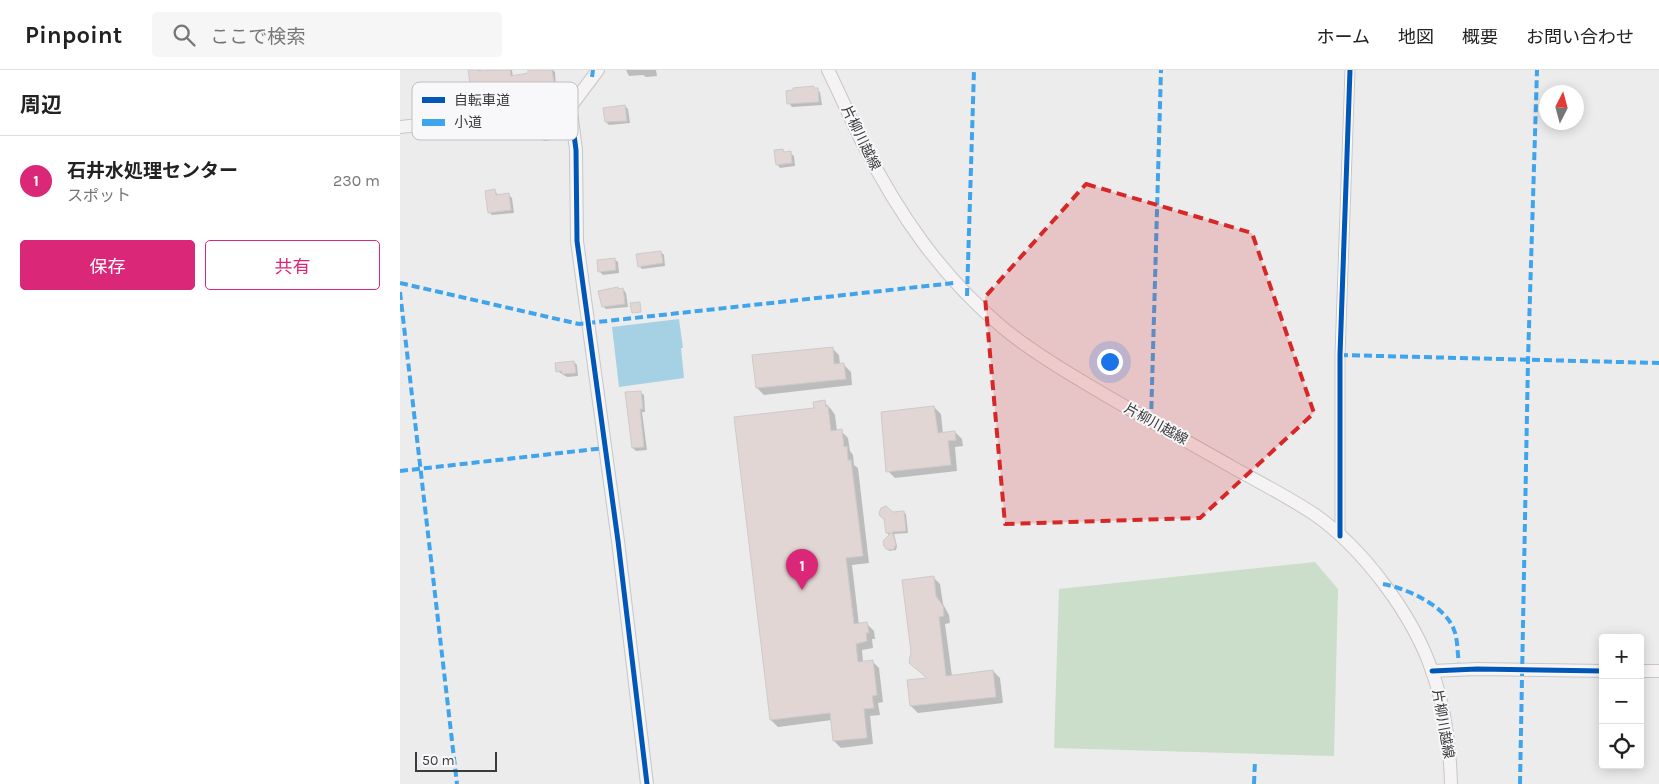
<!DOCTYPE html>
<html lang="ja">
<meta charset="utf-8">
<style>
:root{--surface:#fff;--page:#f6f6f6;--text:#222;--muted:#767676;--line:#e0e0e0;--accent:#db2777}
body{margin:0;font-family:Karla,"Noto Sans JP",sans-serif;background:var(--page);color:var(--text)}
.controls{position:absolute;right:15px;bottom:15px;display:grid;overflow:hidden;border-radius:5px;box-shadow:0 2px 12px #0003}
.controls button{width:45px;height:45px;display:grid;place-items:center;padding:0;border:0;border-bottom:1px solid var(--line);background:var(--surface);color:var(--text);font:25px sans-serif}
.compass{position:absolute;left:1139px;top:15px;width:45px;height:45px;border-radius:50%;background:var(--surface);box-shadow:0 2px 12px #0003;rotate:6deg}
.scale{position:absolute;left:15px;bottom:12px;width:82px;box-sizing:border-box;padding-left:5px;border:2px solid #3b3b3c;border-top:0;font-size:14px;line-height:18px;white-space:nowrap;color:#3b3b3c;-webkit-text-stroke:4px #f8f8fb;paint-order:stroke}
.you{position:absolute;left:709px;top:291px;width:18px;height:18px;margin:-12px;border:4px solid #fff;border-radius:50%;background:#1a73e8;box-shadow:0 0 0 8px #1a73e833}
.badge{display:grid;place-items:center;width:32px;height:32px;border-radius:50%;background:var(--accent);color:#fff;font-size:16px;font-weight:700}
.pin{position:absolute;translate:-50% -41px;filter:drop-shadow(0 1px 2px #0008)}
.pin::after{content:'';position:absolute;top:26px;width:18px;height:15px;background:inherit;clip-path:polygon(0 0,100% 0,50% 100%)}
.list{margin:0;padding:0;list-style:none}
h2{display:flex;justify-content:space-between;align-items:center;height:65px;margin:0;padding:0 20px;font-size:21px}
h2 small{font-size:16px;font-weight:400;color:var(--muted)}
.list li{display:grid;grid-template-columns:32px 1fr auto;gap:15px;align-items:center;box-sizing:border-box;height:90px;padding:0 20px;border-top:1px solid var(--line)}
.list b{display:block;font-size:19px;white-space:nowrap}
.list p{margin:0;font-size:16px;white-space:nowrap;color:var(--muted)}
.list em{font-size:16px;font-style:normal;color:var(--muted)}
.actions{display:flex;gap:10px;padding:15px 20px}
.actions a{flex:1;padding:11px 0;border:1px solid var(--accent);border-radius:5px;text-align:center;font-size:18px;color:var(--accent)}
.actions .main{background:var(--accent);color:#fff}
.icon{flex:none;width:28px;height:28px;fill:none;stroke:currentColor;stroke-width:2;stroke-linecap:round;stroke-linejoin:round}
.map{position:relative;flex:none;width:1259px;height:714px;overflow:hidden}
header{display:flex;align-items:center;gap:30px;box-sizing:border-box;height:70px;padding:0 25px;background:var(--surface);border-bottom:1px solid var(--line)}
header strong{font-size:24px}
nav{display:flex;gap:28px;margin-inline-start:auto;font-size:18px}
.search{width:350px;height:45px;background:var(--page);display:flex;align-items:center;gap:12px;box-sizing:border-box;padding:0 18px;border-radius:5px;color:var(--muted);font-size:19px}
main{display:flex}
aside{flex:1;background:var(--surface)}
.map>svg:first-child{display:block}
.green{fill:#cadeca}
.water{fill:#a6d1e5}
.shadow{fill:#0003}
.building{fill:#e1d6d3;stroke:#cccbcb}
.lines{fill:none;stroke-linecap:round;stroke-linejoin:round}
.street-casing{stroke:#c7c7c7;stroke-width:11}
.secondary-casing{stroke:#c7c7c7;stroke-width:14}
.street{stroke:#fcfcfc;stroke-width:9}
.secondary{stroke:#f5f3f4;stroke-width:12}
.quiet{stroke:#3fa4ec;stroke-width:4;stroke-dasharray:8 4;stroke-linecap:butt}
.cycleway-casing{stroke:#f8f8fb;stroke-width:8}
.cycleway{stroke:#0057b8;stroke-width:5}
.marked{fill:#d62828;fill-opacity:0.2;stroke:#d62828;stroke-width:4;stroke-dasharray:10 6;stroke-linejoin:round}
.labels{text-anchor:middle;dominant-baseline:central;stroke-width:4;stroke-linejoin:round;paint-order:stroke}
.street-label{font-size:14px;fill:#3b3b3c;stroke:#f8f8fb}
.key{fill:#f8f8fb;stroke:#bfbfc2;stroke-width:1}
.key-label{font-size:14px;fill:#3b3b3c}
</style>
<header>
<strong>Pinpoint</strong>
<div class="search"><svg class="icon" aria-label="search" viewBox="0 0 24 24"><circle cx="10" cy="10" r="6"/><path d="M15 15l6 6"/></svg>ここで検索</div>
<nav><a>ホーム</a><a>地図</a><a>概要</a><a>お問い合わせ</a></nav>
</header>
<main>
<aside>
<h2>周辺<small></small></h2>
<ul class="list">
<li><span class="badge">1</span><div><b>石井水処理センター</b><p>スポット</p></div><em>230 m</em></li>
</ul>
<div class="actions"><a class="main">保存</a><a>共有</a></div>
</aside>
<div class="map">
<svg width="1259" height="714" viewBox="0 0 1259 714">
<rect width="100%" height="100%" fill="#ececed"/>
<!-- green -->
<polygon class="green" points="915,492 938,519 934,686 654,678 659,519"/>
<!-- water -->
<polygon class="water" points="279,249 283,278 281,278 284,308 219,317 212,257"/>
<!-- shadow -->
<g class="shadow">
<polygon points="70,0 81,0 81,2 112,0 113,7 129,4 129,0 153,0 155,2 156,16 121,19 122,23 113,24 112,23 104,24 101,20 75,22 72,19"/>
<polygon points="226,0 256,0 257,6 246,7 243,5 229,6"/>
<polygon points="413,17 420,22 422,35 392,37 389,33"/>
<polygon points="225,36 228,39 230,53 209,55 206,52"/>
<polygon points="161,51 164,54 166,68 144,71 141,68"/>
<polygon points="383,81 386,83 390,83 394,86 395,96 380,98 377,94"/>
<polygon points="95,121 99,126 109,125 112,128 114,143 92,145 89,142"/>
<polygon points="261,182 264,185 265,196 242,199 239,196"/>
<polygon points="214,189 218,192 219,203 203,205 199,201"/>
<polygon points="223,219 226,223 228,237 206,239 203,236 219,220"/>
<polygon points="432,278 439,285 440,295 444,295 451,302 452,315 364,325 357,318"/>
<polygon points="174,292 177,295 178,306 167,307 157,301"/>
<polygon points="240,322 244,325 245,342 242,342 247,380 236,381 233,378"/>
<polygon points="424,332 431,339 435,345 437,361 441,361 448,368 450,381 453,385 454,395 458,398 469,493 452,495 459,555 467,554 474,561 475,569 472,569 473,578 462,580 463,592 472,591 479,598 483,632 478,633 480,645 470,646 473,674 441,678 434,671 432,650 378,657 371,650 415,339"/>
<polygon points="534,337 541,344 543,364 555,362 562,369 563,376 555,377 557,401 495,408 488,401"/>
<polygon points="503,442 506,444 508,463 494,464 497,476 496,480 489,481 487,478 490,466 487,463 493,443"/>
<polygon points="533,507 540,514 543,534 549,545 550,553 545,554 552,606 593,601 600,608 603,633 518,643 511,636 508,611 529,609"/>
</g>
<!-- building -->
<g class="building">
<polygon points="68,0 79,0 79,1 110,0 111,6 128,3 128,0 152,0 154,13 119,16 120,21 109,22 109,21 100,22 100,18 71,20"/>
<polygon points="414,16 414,18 418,18 419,32 387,34 386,21 393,20 393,18"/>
<polygon points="225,35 227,51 205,52 203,38"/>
<polygon points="383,79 384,82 391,81 392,93 376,95 374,80"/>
<polygon points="95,119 96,125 109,123 111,140 88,143 85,121"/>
<polygon points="261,181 263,193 238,197 236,184"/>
<polygon points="215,188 216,200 198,202 197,190"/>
<polygon points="218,217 218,219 223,218 225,234 202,237 198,221"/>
<polygon points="240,232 241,242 232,243 230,233"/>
<polygon points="433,277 434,294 444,293 446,309 356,318 352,285"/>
<polygon points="174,291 176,303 162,304 162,301 156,302 155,293"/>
<polygon points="241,321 243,339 240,339 244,377 232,378 225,322"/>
<polygon points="425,330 426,337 428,336 431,361 442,359 444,377 447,376 448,390 451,390 463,486 446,488 454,554 467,552 469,563 466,563 467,571 456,574 458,592 473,590 477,625 472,626 474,638 464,639 467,668 433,671 430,643 370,650 334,347 414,338 413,332"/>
<polygon points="534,336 538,363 555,361 556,370 548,371 551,395 486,402 481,342"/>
<polygon points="486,436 493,442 504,441 506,461 492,462 496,474 494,479 491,480 486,479 484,476 483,471 491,463 486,463 484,449 480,446 479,443 481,438"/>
<polygon points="534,506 536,526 543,536 544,546 539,547 546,606 593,600 596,627 510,636 507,610 527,608 509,593 511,582 502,510"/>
</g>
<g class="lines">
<defs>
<polyline id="street" points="940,466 940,285 950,0"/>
<g id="secondary">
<path d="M428,0C440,24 450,48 462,72C498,143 541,206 602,257C628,279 656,296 685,313C733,342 783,369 832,397C859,412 888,427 914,444C963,478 1013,545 1032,601C1045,637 1050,677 1051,714"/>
<polyline points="168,37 172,49 176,80 177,171 218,471 247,714"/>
<polyline points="0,57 156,40 168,37 174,32 198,0"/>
<polyline points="1032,601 1077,599 1203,601"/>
<polyline points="1240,601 1259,601"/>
</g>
</defs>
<!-- street casing -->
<use href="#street" class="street-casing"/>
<!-- secondary casing -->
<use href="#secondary" class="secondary-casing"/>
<!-- street -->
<use href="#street" class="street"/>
<!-- secondary -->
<use href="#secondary" class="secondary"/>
<!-- quiet -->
<g class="quiet">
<polyline points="192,7 193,0"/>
<polyline points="0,213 179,254 554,213"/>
<polyline points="0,222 57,714"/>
<polyline points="567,226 574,0"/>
<polyline points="940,285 1259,293"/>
<polyline points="751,351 761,0"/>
<polyline points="0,401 205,378"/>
<path d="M983,514C1006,518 1046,536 1054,560C1058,569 1057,582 1059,592"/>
<polyline points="854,714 855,690"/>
<polyline points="1120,714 1128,290 1137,0"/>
</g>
<defs>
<g id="cycleway">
<polyline points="168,37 172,49 176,80 177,171 218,471 247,714"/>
<polyline points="940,466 940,285 950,0"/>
<polyline points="1032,601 1077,599 1203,601"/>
</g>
</defs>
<!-- cycleway casing -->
<use href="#cycleway" class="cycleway-casing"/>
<!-- cycleway -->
<use href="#cycleway" class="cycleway"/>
</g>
<!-- marked area -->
<path class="marked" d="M686,114L852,163L914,343L800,448L605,454L585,227Z"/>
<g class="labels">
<!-- street labels -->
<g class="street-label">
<text transform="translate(461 68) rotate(64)">片柳川越線</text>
<text transform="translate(756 354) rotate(29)">片柳川越線</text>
<text transform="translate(1043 654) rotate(80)">片柳川越線</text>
</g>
</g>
<!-- legend -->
<rect x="12" y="12" width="166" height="58" rx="8" class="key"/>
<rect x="22" y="27" width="23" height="6" fill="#0057b8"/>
<rect x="22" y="49" width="23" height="7" fill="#3fa4ec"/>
<g class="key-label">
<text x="54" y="35">自転車道</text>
<text x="54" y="57">小道</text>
</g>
</svg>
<div class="controls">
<button>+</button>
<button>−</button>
<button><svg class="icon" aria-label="locate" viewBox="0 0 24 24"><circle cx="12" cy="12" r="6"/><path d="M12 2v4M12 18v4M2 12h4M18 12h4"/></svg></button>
</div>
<svg class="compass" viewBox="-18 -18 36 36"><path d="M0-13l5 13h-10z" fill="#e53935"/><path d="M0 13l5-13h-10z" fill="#767676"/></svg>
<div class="scale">50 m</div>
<div class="you"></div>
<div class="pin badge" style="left:402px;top:520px">1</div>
</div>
</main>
